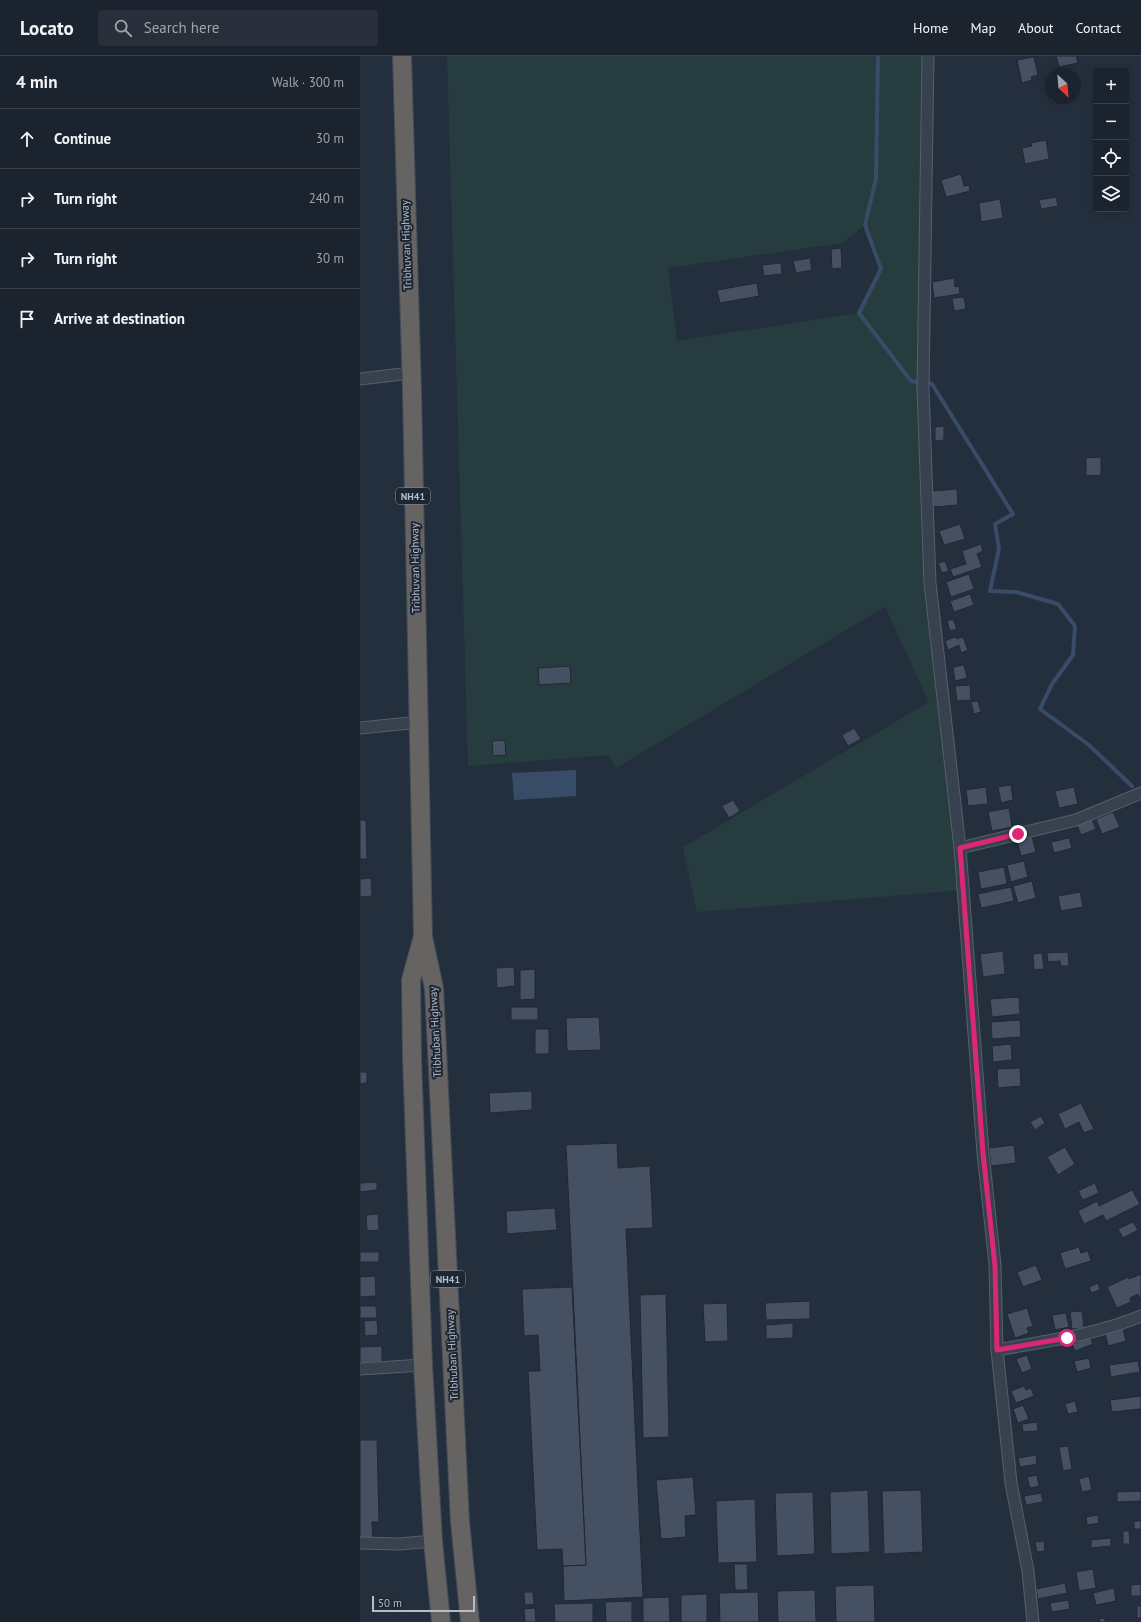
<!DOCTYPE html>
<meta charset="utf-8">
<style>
:root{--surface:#1b232e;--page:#282f3a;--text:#f1f3f6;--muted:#a0a4aa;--line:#39404a}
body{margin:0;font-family:"PT Sans",sans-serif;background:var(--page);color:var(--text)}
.controls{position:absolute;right:12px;top:12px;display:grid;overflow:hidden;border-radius:4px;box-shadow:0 2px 10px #0003}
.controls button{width:36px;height:36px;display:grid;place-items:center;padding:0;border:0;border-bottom:1px solid var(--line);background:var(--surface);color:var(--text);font:20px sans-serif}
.compass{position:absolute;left:685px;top:12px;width:36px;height:36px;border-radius:50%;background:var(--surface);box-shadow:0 2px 10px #0003;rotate:154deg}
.scale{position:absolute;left:12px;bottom:10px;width:103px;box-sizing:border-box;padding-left:4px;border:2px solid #b4bcc9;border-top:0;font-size:11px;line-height:14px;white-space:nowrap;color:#b4bcc9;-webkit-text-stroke:3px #1d2633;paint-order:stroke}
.stop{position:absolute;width:12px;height:12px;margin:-9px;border:3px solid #db2777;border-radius:50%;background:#fff}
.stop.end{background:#db2777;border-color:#fff;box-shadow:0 1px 4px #0008}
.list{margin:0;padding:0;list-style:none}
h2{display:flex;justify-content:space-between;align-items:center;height:52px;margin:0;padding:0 16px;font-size:17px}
h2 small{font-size:13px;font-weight:400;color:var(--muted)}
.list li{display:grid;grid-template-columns:26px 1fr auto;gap:12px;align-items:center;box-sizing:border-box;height:60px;padding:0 16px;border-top:1px solid var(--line)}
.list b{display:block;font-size:15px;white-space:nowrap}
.list em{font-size:13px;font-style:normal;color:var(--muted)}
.icon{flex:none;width:22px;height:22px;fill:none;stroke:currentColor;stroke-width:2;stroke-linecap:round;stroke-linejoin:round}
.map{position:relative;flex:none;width:781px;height:1566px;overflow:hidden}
header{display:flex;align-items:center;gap:24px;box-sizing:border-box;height:56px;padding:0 20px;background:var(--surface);border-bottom:1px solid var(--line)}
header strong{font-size:19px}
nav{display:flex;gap:22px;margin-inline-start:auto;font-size:14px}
.search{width:280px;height:36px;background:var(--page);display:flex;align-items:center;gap:10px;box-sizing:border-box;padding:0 14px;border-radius:4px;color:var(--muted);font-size:15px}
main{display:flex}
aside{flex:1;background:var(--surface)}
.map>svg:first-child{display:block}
.green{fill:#263c3f;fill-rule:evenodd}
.water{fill:#394c67}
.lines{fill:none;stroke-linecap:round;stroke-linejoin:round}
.stream{stroke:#394c67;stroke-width:4}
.building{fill:#455162;stroke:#1f2835}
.minor-casing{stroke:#565f6c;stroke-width:13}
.trunk-casing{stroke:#434c59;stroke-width:20}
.minor{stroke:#38414e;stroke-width:11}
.trunk{stroke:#656462;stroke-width:18}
.route{stroke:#db2777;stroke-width:5}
.labels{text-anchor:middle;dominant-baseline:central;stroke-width:4;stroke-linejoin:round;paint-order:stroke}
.shield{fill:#1d2633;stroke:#878f9c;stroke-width:1}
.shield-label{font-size:10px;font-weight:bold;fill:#b4bcc9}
.street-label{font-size:11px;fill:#b4bcc9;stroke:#1d2633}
</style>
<header>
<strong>Locato</strong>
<div class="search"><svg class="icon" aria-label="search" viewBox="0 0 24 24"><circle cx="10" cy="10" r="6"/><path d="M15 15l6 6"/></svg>Search here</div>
<nav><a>Home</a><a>Map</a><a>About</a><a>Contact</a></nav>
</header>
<main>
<aside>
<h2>4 min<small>Walk · 300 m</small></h2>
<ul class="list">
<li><svg class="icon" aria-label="ahead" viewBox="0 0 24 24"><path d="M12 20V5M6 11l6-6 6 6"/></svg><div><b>Continue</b></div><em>30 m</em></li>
<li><svg class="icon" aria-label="right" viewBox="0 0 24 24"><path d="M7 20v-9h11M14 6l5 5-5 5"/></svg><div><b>Turn right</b></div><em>240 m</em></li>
<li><svg class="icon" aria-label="right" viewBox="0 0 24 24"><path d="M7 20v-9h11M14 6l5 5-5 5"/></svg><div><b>Turn right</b></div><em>30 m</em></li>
<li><svg class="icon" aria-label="arrive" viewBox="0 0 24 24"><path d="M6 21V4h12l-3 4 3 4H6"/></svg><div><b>Arrive at destination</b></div></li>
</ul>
</aside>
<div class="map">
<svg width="781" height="1566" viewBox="0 0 781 1566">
<rect width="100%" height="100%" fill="#242f3e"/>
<!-- green -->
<path class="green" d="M87,0H568L564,265L570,527L604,834L337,856L323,791L569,646L525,551L256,712L249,699L108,710ZM505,169L521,213L499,257L317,285L308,212L482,187Z"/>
<!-- water -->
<polygon class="water" points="216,714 216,740 154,744 152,717"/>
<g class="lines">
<!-- stream -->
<polyline class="stream" points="518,0 516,123 505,169 521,213 499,257 551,325 572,328 653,458 635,468 639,493 630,535 656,536 698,548 715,570 713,599 692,628 680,653 729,689 772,730"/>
</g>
<!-- building -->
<g class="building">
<polygon points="696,0 716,0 718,7 699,11"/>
<polygon points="674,1 678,19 671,21 672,24 662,27 657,4"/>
<polygon points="691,31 691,42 704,42 691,46 687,32"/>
<polygon points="686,84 689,103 665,108 662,92 672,90 671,87"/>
<polygon points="601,118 604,130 609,129 610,135 586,141 581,124"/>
<polygon points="696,141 698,150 681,153 679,144"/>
<polygon points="640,143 643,162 621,166 619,147"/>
<polygon points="481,192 482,212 472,213 471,193"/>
<polygon points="450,202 452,214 436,217 433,205"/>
<polygon points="421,207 422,218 404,220 402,209"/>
<polygon points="594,222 595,231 599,230 600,238 574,242 572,226"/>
<polygon points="397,227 399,240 360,247 357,234"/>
<polygon points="604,241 606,253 594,255 592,242"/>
<polygon points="584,370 584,384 575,385 575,371"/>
<polygon points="741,401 741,419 726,420 726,402"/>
<polygon points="597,433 598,449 573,451 572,435"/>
<polygon points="600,468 605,483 584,489 579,475"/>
<polygon points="621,488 623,495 617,498 622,511 593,521 590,513 606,508 602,495"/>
<polygon points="585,505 589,515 582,517 578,507"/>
<polygon points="609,518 614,533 591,541 586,526"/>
<polygon points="610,538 614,549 594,556 590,545"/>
<polygon points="593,563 597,573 590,575 587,565"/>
<polygon points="595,581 597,583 603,581 608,594 601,597 599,589 588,594 585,585"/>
<polygon points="604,609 607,622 595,625 593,611"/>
<polygon points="210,610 211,627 179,629 178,612"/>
<polygon points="610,629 611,644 597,645 595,630"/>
<polygon points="618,645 621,656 614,658 611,646"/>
<polygon points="494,672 501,683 488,690 482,679"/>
<polygon points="145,684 146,699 133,700 132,685"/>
<polygon points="651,729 653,744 641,747 638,731"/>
<polygon points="626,731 628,748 608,750 606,734"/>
<polygon points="714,731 718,748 699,752 695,735"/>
<polygon points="373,744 380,755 369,762 362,750"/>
<polygon points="649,752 652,771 632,775 628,756"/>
<polygon points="753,756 760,771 742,778 736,763"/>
<polygon points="732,763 736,773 721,779 717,769"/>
<polygon points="0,764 6,764 7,803 0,803"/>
<polygon points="672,781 676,796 661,800 657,785"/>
<polygon points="709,782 712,792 694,797 691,786"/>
<polygon points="664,805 668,821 651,826 647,809"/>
<polygon points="644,811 647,828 621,833 618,816"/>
<polygon points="11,822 12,840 0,841 0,823"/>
<polygon points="672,825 676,842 658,847 653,830"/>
<polygon points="651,831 654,845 621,852 618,838"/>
<polygon points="720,836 723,851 701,855 698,840"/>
<polygon points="643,895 645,918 623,921 620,898"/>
<polygon points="708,896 709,910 701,910 700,905 688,906 687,897"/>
<polygon points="682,897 684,913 674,914 673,898"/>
<polygon points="154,911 155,930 137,932 136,912"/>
<polygon points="175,913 175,943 160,944 160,914"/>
<polygon points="659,941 660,958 632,961 630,943"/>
<rect x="151" y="951" width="27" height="13"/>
<polygon points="239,961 241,994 207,995 206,962"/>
<polygon points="660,964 661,981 632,983 631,966"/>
<rect x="175" y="973" width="14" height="25"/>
<polygon points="651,988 652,1004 633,1006 632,990"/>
<polygon points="660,1012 661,1030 638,1032 637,1013"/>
<polygon points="0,1016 7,1016 7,1027 0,1028"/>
<polygon points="172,1035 172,1054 130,1057 129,1037"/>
<polygon points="721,1047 734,1073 724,1077 719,1066 705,1073 698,1058"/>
<polygon points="681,1060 685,1067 675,1074 670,1066"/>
<polygon points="257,1087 258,1112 290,1110 293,1172 266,1173 283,1541 204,1545 203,1510 226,1509 206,1089"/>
<polygon points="654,1089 656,1107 631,1110 629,1092"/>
<polygon points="705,1091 715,1108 698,1119 687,1101"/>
<polygon points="17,1126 17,1134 0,1136 0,1127"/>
<polygon points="735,1127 739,1137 723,1144 718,1135"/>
<polygon points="772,1134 780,1148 746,1165 743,1159 724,1168 718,1155 737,1145 739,1150"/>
<polygon points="195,1152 197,1174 147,1178 146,1155"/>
<polygon points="18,1158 19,1174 7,1175 6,1159"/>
<polygon points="773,1166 778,1174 763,1182 758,1173"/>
<polygon points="719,1191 721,1197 728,1195 731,1205 705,1213 700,1197"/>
<rect x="0" y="1196" width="19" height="10"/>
<polygon points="676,1209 682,1224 663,1231 657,1216"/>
<polygon points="781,1218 781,1245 778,1238 770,1242 771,1246 757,1252 747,1231 768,1221 769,1223"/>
<polygon points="15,1220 16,1240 0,1241 0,1221"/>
<polygon points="738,1227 740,1234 731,1237 729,1231"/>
<polygon points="212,1231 226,1509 203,1510 202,1493 177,1494 168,1315 180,1315 178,1279 164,1280 162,1233"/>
<polygon points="306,1238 309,1381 283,1382 280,1239"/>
<polygon points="450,1245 450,1263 406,1264 405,1247"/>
<polygon points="367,1247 368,1285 345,1286 343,1248"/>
<polygon points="0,1250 16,1250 17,1262 0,1262"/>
<polygon points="667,1252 673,1270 667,1272 669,1277 655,1282 647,1258"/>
<polygon points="722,1255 724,1272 712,1273 710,1256"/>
<polygon points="706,1257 709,1271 695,1274 692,1259"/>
<polygon points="17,1264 18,1279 5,1280 4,1265"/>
<polygon points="433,1267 433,1282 406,1283 406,1269"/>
<polygon points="763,1272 766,1285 748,1290 745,1277"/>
<polygon points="730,1281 733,1288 715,1295 712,1288"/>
<polygon points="22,1290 22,1306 0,1307 0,1291"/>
<polygon points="667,1299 672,1313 662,1317 656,1303"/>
<polygon points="729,1302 731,1312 717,1316 714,1305"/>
<polygon points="778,1305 780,1316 751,1321 749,1309"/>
<polygon points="664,1330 666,1334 671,1332 674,1340 656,1347 651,1335"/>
<polygon points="781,1340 781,1353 752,1356 750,1344"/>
<polygon points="715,1345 718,1356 708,1358 705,1348"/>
<polygon points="663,1349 669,1363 658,1367 653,1353"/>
<polygon points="677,1366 678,1375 663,1376 662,1368"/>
<polygon points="0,1384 17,1384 19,1466 12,1466 13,1484 0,1485"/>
<polygon points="708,1390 712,1413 703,1415 699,1391"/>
<polygon points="676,1399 677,1408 660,1411 658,1402"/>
<polygon points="677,1419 679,1430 670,1432 667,1421"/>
<polygon points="729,1420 732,1434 722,1436 719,1423"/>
<polygon points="333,1421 336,1459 325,1460 326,1481 301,1483 296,1424"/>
<polygon points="508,1434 510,1496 471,1498 470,1436"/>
<polygon points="561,1434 563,1496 524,1498 522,1435"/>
<polygon points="781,1435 781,1445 757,1446 757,1436"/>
<polygon points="453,1436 455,1498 417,1500 415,1437"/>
<polygon points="681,1437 683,1446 666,1449 664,1440"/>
<polygon points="395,1443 397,1506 358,1507 356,1445"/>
<polygon points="738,1459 739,1467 727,1469 726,1461"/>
<rect x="774" y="1465" width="7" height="8"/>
<polygon points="763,1475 769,1475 770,1488 763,1488"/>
<polygon points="751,1482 751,1490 731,1492 731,1484"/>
<polygon points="684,1485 685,1495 677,1496 675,1486"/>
<polygon points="374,1508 387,1508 388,1534 375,1534"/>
<polygon points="733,1513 736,1532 719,1535 716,1516"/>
<polygon points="705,1527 707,1537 678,1543 676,1533"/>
<polygon points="781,1528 781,1540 771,1540 771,1529"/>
<polygon points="514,1529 515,1566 476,1566 475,1530"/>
<polygon points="754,1532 756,1545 736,1549 733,1537"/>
<polygon points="455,1534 456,1566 418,1566 417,1535"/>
<polygon points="164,1536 173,1536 174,1548 165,1549"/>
<polygon points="398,1536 399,1566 360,1566 359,1537"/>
<polygon points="347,1538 347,1566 321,1566 321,1539"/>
<polygon points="309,1541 310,1566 283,1566 283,1542"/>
<polygon points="708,1544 710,1553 692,1556 690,1547"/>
<polygon points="272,1545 272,1566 246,1566 245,1546"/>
<polygon points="233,1547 233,1566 195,1566 194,1548"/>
<rect x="777" y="1550" width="4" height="12"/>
<polygon points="175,1552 176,1566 165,1566 164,1553"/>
<polygon points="744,1562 746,1566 740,1566 739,1563"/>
</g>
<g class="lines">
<defs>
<g id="minor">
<polyline points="568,0 563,333 570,527 600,792 623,1097 635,1209 637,1294 651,1427 668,1515 673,1566"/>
<polyline points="0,323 50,317"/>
<polyline points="0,672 59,666"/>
<polyline points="600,792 716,764 781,737"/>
<path d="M637,1294C686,1285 735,1279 781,1260"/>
<polyline points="0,1313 63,1309"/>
<polyline points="0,1487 39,1488 73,1485"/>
</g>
<g id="trunk">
<polyline points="42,0 52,336 63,881 74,932 100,1466 110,1566"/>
<polyline points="62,884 51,924 52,1002 63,1309 73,1485 81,1566"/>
</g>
</defs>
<!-- minor casing -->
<use href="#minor" class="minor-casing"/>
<!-- trunk casing -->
<use href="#trunk" class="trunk-casing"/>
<!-- minor -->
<use href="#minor" class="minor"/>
<!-- trunk -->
<use href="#trunk" class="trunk"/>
</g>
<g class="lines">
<!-- route -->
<polyline class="route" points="658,778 600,792 623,1097 635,1210 637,1294 707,1282"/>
</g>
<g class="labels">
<!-- shield labels -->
<g class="shield">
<rect x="36" y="432" width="34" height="16" rx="3"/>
<rect x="71" y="1215" width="34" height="16" rx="3"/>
</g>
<g class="shield-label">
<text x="53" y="440">NH41</text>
<text x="88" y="1223">NH41</text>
</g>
<!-- street labels -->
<g class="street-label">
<text transform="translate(46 189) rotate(-92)">Tribhuvan Highway</text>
<text transform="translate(55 512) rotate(-91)">Tribhuvan Highway</text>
<text transform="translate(75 976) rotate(-93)">Tribhuban Highway</text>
<text transform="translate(92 1299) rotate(-93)">Tribhuban Highway</text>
</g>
</g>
</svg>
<div class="controls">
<button>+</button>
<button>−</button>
<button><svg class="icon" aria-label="locate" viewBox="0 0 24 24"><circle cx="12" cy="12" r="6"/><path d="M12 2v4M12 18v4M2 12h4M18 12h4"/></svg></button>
<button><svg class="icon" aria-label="layers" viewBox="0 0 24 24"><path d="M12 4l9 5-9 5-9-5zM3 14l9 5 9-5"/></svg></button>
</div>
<svg class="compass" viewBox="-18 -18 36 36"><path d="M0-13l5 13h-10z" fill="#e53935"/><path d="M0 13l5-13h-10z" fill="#a0a4aa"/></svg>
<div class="scale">50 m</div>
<div class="stop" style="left:707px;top:1282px"></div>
<div class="stop end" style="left:658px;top:778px"></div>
</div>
</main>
